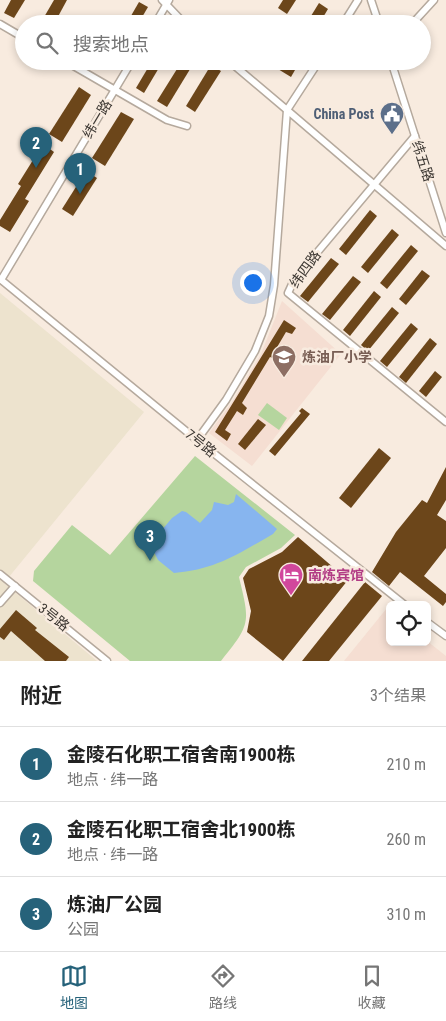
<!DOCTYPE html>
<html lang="zh">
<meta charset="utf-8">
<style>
:root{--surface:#fff;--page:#f6f6f6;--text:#222;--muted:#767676;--line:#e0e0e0;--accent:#26627a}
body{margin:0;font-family:"Roboto Condensed","Noto Sans SC",sans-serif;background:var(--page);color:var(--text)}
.controls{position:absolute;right:15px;bottom:15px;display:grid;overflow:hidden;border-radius:8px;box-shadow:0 2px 8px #0003}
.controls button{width:45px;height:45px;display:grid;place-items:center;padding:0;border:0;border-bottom:1px solid var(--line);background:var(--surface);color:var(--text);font:25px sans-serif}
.you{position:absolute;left:252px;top:282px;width:18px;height:18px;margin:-12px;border:4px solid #fff;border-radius:50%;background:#1a73e8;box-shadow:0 0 0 8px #1a73e833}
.badge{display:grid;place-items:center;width:32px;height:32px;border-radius:50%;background:var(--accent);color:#fff;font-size:16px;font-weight:700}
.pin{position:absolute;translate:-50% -41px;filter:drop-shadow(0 1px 2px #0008)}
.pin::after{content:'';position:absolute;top:26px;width:18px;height:15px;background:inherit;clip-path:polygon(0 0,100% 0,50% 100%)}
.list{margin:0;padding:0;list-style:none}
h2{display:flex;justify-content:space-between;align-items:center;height:65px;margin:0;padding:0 20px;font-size:21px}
h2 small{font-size:16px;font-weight:400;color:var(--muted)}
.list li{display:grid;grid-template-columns:32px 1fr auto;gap:15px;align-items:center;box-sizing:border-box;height:75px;padding:0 20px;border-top:1px solid var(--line)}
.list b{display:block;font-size:19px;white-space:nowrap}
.list p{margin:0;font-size:16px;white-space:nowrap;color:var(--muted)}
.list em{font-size:16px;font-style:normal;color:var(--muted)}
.icon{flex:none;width:28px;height:28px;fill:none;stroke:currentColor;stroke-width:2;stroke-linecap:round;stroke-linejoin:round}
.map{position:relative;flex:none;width:446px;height:661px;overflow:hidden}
.search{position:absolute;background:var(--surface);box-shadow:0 2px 8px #0003;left:15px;right:15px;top:15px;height:55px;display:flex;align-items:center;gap:12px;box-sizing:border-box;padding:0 18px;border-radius:28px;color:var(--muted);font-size:19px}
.sheet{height:290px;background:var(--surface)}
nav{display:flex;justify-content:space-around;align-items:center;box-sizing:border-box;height:70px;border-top:1px solid var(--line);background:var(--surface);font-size:14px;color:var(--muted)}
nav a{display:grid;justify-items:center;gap:2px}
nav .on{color:var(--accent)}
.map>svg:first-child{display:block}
.industrial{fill:#ede3ce}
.education{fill:#f5ded2}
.green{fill:#b5d59e}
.water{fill:#87b5ef}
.building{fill:#6c461a}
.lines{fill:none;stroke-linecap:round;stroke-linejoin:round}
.minor-casing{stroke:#b5a99d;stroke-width:9}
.minor{stroke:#fff;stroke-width:6}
.labels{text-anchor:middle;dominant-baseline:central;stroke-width:5;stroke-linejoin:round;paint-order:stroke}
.service-label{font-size:14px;font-weight:bold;fill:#4e5e75;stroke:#f8ebdf;text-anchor:end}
.street-label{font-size:14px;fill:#3d3833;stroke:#f8ebdf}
.education-label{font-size:14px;font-weight:bold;fill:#785e54;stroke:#f8ebdf;text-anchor:start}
.hotel-label{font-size:14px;font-weight:bold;fill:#b23c85;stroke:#f8ebdf;text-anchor:start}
</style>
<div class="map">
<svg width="446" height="661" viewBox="0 0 446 661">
<rect width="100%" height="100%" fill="#f8ebdf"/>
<!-- industrial -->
<polygon class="industrial" points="0,293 144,412 4,583 97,661 0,661"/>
<!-- education -->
<g class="education">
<polygon points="282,301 341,354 252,466 209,433 232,402 261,354"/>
<polygon points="387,608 390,611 390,642 427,641 446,656 446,661 344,661"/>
</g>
<!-- green -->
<g class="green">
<polygon points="267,403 287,418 279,430 258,415"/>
<path d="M195,456L295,535L281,548L246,567L239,577C250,623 251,624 221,661H130L33,581L34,571L72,525L110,555Z"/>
</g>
<!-- water -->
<path class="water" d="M236,494L277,529L273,534C238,554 215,570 174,573L158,560L150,544L172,518L182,511L186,512L200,523L212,510L214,502L228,505L234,502Z"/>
<!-- building -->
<g class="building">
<polygon points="11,0 25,0 14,18 4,13"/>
<polygon points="54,0 67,0 54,24 40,24"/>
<polygon points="283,0 296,0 287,14 278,8"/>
<polygon points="139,2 148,7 138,24 134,24 128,21"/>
<polygon points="319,3 328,9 319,24 306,24"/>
<polygon points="152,61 163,61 144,93 136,88"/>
<polygon points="182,61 195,61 167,107 157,101"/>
<polygon points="277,61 297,61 299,63 291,77 273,66"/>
<polygon points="211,65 221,71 195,112 186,106"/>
<polygon points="79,87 91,95 62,142 49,134"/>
<polygon points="121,112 134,119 105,166 92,158"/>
<polygon points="43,144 54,152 25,199 29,201 10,232 0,226 0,220 21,186 18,184"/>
<polygon points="86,171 97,178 73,216 62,209"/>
<polygon points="370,210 377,216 346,255 339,249"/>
<polygon points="392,229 399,235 368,273 361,267"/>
<polygon points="411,245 418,251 387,289 380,283"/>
<polygon points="331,258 339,264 308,302 300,296"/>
<polygon points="422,270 430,276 406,305 399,299"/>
<polygon points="353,276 361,282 330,320 322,314"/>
<polygon points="374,291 381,297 350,336 343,330"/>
<polygon points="392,307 399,313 368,351 361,345"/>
<polygon points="284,320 296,328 292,334 286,332 276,349 281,353 277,360 270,357 242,403 247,408 243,415 237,411 225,430 231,434 227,441 215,432"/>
<polygon points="411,323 418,329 387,367 380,361"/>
<polygon points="430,338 437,344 406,383 399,377"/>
<polygon points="435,371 442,377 426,397 419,391"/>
<polygon points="302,408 310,414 275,456 269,451 301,413 299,411"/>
<polygon points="258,419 266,425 245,450 238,444"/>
<polygon points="379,448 391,458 351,508 339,498"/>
<polygon points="446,467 446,500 437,515 446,521 446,548 424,576 446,594 446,602 443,606 400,572 389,586 372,572 396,532 422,500 427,503"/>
<polygon points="298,537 348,580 283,661 247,632 251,611 243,578 249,569 282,552"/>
<polygon points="365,582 382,596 329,661 302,661"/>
<polygon points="16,610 37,628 35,630 69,657 66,661 45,661 11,631 4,640 0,637 0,629"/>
</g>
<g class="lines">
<defs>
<g id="minor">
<polyline points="162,0 185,24"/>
<polyline points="371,0 379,24"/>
<polyline points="0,24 24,38"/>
<polyline points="155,24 169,0"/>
<polyline points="343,24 358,0"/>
<polyline points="412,24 434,0"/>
<polyline points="65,61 167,120 187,126"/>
<polyline points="229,61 287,110 319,61"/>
<polyline points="391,61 446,233"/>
<polyline points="415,136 294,280 288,293 446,422"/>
<polyline points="0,279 197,440 405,605"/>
<polyline points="1,280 132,61"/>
<polyline points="197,440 226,400 255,351 269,316 274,285 287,110 446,246"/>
<polyline points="0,574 107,661"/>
<polyline points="0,603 15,586"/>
<polyline points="427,622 446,636"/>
</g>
</defs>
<!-- minor casing -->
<use href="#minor" class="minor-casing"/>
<!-- minor -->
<use href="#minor" class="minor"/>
</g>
<!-- icons -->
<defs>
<symbol id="civic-pin" viewBox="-11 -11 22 30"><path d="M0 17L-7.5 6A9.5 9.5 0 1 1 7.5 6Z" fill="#5c6f8a" stroke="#f8ebdf"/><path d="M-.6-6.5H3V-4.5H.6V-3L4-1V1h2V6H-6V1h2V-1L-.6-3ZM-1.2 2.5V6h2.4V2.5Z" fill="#fff"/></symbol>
<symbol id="school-pin" viewBox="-11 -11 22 30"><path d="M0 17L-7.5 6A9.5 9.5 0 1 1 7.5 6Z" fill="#8d6e63" stroke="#f8ebdf"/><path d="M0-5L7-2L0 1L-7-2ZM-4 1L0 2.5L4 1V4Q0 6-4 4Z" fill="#fff"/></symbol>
<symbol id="hotel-pin" viewBox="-11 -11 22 30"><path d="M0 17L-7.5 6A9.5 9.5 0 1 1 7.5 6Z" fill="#d1479c" stroke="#f8ebdf"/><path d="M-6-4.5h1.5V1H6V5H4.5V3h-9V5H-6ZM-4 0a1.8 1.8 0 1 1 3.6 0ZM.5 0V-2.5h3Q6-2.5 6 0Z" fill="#fff"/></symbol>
</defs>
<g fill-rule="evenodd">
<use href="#civic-pin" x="378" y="100" width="28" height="38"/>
<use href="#school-pin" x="270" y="343" width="28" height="38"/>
<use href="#hotel-pin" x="277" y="561" width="28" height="38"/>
</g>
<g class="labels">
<!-- service labels -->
<g class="service-label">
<text x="374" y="114">China Post</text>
</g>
<!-- street labels -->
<g class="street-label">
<text transform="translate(97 119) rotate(-59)">纬一路</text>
<text transform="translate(423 161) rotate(72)">纬五路</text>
<text transform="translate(305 269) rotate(-54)">纬四路</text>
<text transform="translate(201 443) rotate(39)">7号路</text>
<text transform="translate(54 617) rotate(39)">3号路</text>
</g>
<!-- education labels -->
<g class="education-label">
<text x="302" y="357">炼油厂小学</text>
</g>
<!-- hotel labels -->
<g class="hotel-label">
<text x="308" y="575">南炼宾馆</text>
</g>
</g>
</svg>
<div class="controls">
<button><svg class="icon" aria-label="locate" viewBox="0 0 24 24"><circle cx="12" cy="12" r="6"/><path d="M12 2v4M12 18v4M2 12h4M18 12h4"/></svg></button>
</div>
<div class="you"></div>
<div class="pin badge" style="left:80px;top:194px">1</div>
<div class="pin badge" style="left:36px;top:168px">2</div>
<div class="pin badge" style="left:150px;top:561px">3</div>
<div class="search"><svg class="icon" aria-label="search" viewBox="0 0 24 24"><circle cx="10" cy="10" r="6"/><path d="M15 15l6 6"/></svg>搜索地点</div>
</div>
<section class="sheet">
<h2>附近<small>3个结果</small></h2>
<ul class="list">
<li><span class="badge">1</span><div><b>金陵石化职工宿舍南1900栋</b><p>地点 · 纬一路</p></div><em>210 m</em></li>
<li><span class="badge">2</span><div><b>金陵石化职工宿舍北1900栋</b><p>地点 · 纬一路</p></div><em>260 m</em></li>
<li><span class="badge">3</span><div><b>炼油厂公园</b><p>公园</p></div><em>310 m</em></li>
</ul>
</section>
<nav>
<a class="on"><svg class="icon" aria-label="map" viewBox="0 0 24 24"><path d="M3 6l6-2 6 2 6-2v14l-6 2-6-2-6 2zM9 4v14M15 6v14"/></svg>地图</a>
<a><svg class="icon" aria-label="directions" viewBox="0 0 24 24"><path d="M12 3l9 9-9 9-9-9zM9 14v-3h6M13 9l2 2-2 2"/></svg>路线</a>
<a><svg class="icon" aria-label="saved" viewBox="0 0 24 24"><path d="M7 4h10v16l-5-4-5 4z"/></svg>收藏</a>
</nav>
